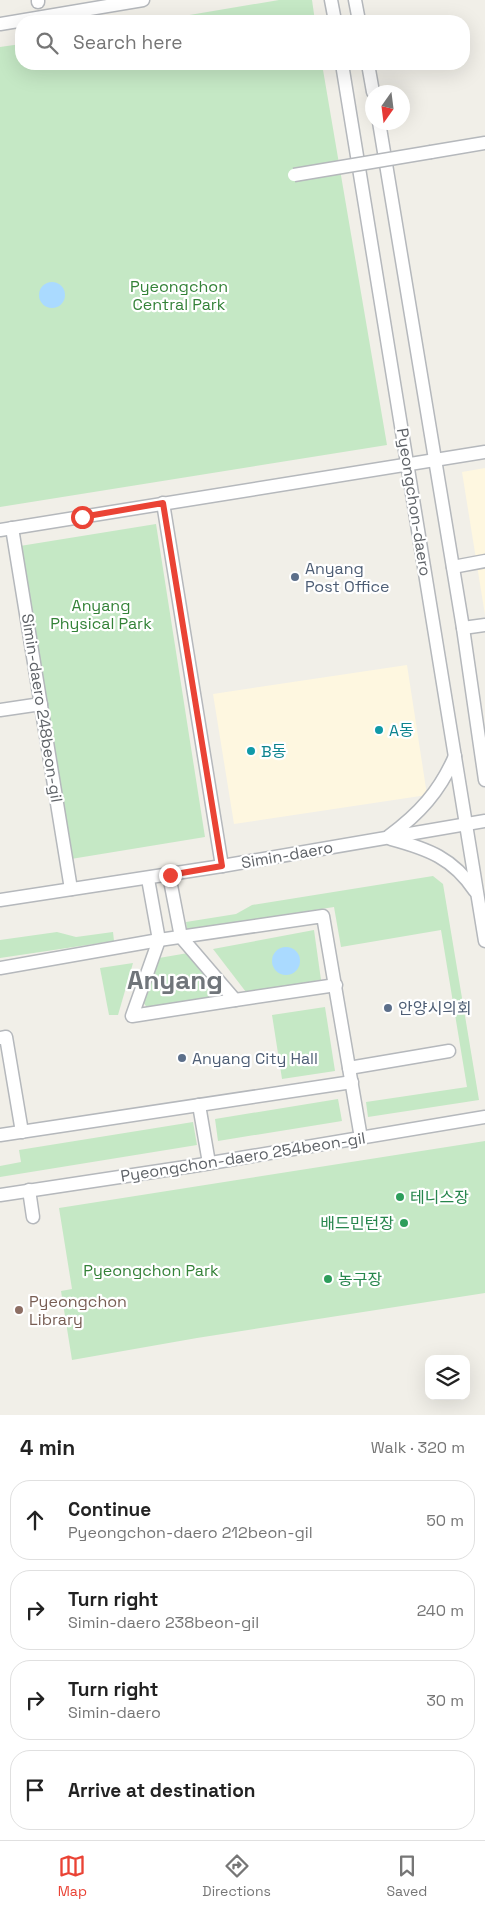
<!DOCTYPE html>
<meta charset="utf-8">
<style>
:root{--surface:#fff;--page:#f2f2f2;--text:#222;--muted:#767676;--line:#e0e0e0;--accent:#ea4335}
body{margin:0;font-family:"Space Grotesk","Noto Sans KR",sans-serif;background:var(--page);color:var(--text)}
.controls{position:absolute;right:15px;bottom:15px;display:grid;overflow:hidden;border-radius:10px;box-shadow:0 5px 20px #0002}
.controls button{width:45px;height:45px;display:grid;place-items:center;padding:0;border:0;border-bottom:1px solid var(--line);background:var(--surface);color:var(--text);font:25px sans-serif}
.compass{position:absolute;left:365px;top:85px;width:45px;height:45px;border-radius:50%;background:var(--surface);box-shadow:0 5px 20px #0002;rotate:194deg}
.stop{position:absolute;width:15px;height:15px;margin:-11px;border:4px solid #ea4335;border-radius:50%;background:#fff}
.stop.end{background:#ea4335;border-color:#fff;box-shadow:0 1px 5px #0008}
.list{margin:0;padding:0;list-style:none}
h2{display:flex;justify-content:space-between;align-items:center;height:65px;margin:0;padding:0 20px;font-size:21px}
h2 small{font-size:16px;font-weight:400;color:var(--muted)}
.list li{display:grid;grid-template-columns:32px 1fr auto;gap:15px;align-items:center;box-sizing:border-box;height:80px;margin:0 10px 10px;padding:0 10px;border:1px solid var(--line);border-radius:20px}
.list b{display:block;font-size:19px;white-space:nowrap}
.list p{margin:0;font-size:16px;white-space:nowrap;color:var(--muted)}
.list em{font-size:16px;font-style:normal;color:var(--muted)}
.icon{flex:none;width:28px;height:28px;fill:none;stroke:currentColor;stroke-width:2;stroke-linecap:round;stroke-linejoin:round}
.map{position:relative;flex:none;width:485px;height:1415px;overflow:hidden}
.search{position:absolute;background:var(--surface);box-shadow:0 5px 20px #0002;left:15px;right:15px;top:15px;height:55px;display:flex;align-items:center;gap:12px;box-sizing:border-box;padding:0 18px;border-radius:20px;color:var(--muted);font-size:19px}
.sheet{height:425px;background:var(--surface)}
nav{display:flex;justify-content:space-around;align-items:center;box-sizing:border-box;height:70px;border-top:1px solid var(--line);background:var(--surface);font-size:14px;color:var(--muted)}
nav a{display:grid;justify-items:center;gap:2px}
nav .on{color:var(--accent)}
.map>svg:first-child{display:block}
.commercial{fill:#fef7e0}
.green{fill:#c5e8c5}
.water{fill:#aadaff}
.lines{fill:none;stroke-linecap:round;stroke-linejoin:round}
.minor-casing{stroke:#b5b8bc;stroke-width:15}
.minor{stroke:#fff;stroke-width:12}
.minor-bridge-casing{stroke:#b5b8bc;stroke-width:15;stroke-linecap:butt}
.minor-bridge{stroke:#fff;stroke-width:12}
.route{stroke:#ea4335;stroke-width:6}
.service-dot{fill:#5c6f8a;stroke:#fff;stroke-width:2}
.culture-dot{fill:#0f9aa8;stroke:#fff;stroke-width:2}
.leisure-dot{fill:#2e9e5b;stroke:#fff;stroke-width:2}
.education-dot{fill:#8d6e63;stroke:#fff;stroke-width:2}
.labels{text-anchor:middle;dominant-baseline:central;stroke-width:4.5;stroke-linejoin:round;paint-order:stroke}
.park-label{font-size:16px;fill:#348238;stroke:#fff}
.street-label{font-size:16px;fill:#5f6368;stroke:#fff}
.service-label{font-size:16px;fill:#4e5e75;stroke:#fff;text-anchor:start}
.culture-label{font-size:16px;fill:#0d838f;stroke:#fff;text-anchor:start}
.leisure-label{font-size:16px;fill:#27864d;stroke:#fff;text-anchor:start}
.education-label{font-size:16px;fill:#785e54;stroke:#fff;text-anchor:start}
.town-label{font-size:26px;font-weight:bold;fill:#70757a;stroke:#fff}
</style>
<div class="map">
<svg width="485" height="1415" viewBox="0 0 485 1415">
<rect width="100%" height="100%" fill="#f1efe8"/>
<!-- commercial -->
<g class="commercial">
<polygon points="485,468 485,615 462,472"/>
<polygon points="407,665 427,795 234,824 213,694"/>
</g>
<!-- green -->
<g class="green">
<polygon points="279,0 312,0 315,21 154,21"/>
<polygon points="21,44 21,64 322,64 387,445 0,507 0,47"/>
<polygon points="156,524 205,837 71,859 20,546"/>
<polygon points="433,876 443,884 479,1100 368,1117 366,1102 467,1087 441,930 341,947 334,907 187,930 186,922 236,914 252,905"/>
<polygon points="314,930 321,980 246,992 213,949"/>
<polygon points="57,932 76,937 113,932 114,941 0,958 0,940"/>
<polygon points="188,953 217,989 213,998 148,1009 143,1002 159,958"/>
<polygon points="133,963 118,1015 109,1015 100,968"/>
<polygon points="325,1007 335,1071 282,1079 272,1015"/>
<polygon points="338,1099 342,1121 218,1141 215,1119"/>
<polygon points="193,1122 197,1145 0,1177 0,1166 21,1162 19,1150"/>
<polygon points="485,1141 485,1293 197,1338 72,1360 61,1291 72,1289 59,1208"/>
</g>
<!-- water -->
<g class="water">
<circle cx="52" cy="295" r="13"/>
<circle cx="286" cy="961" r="14"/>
</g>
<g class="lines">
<defs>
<g id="minor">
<polyline points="38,0 38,2"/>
<polyline points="331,0 335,21"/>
<polyline points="355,0 359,21"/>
<polyline points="0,24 143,0"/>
<polyline points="342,64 485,941"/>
<polyline points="368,64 373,92"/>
<polyline points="379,122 463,628 485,780"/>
<polyline points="431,152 485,143"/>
<polyline points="163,503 222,866"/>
<polyline points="12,528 71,889"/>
<polyline points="0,530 485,452"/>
<polyline points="453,567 485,561"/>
<polyline points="463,628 485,625"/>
<polyline points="0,710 41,704"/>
<path d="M389,836C419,814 440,791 455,756"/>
<path d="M391,839C428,849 453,858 475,891"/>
<polyline points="148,879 159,940 132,1016 235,1000 181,937 169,875"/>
<polyline points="0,900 222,866 485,821"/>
<polyline points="0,968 159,940 323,916 361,1138"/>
<polyline points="235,1000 336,985"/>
<polyline points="0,1038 6,1037 22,1132"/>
<polyline points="349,1068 449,1051"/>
<polyline points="199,1105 209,1163"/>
<polyline points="0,1135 352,1082"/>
<polyline points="29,1190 33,1217"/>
<polyline points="0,1195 199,1165 485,1117"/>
</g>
</defs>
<!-- minor casing -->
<use href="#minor" class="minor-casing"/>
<!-- minor -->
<use href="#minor" class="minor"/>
<defs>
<polyline id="minor-bridge" points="294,175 431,152"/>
</defs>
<!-- minor-bridge casing -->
<use href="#minor-bridge" class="minor-bridge-casing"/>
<!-- minor-bridge -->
<use href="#minor-bridge" class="minor-bridge"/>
</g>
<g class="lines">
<!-- route -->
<polyline class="route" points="82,517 163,503 222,866 170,875"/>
</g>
<!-- markers -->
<g class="service-dot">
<circle cx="295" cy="577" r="5"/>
<circle cx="388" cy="1008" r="5"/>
<circle cx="182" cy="1058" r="5"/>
</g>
<g class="culture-dot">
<circle cx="379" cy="730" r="5"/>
<circle cx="251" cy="751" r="5"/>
</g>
<g class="leisure-dot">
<circle cx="400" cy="1197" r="5"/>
<circle cx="404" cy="1223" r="5"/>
<circle cx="328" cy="1279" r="5"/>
</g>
<circle class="education-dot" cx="19" cy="1310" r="5"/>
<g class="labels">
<!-- park labels -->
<g class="park-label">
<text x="179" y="286">Pyeongchon<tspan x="179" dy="18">Central Park</tspan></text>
<text x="101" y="605">Anyang<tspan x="101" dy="18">Physical Park</tspan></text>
<text x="151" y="1270">Pyeongchon Park</text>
</g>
<!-- street labels -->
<g class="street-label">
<text transform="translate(414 502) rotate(81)">Pyeongchon-daero</text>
<text transform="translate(42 708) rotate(81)">Simin-daero 248beon-gil</text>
<text transform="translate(287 855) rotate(-10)">Simin-daero</text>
<text transform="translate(243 1157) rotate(-9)">Pyeongchon-daero 254beon-gil</text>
</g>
<!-- service labels -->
<g class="service-label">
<text x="305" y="568">Anyang<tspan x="305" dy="18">Post Office</tspan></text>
<text x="398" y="1008">안양시의회</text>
<text x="192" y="1058">Anyang City Hall</text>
</g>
<!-- culture labels -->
<g class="culture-label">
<text x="389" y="730">A동</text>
<text x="261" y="751">B동</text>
</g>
<!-- leisure labels -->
<g class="leisure-label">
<text x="410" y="1197">테니스장</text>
<text x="394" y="1223" text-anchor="end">배드민턴장</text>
<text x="338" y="1279">농구장</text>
</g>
<!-- education labels -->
<g class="education-label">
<text x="29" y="1301">Pyeongchon<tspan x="29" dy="18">Library</tspan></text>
</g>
<!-- town labels -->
<g class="town-label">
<text x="175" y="980">Anyang</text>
</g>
</g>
</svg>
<div class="controls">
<button><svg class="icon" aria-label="layers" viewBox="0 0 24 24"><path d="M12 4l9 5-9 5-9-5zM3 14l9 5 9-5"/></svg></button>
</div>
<svg class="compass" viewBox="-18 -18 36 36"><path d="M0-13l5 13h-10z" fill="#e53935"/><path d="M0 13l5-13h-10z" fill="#767676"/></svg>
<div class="stop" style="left:82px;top:517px"></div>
<div class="stop end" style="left:170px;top:875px"></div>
<div class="search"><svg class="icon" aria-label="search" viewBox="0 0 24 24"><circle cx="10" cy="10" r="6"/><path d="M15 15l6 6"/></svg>Search here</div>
</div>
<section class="sheet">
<h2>4 min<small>Walk · 320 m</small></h2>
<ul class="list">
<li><svg class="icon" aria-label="ahead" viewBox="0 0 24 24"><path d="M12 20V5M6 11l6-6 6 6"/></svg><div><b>Continue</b><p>Pyeongchon-daero 212beon-gil</p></div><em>50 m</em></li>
<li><svg class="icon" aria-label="right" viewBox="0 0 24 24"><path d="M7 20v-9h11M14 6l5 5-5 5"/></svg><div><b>Turn right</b><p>Simin-daero 238beon-gil</p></div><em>240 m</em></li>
<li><svg class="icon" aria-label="right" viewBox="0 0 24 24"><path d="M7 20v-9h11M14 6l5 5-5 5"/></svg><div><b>Turn right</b><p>Simin-daero</p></div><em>30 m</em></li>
<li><svg class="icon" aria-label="arrive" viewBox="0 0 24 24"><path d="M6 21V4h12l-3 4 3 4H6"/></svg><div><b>Arrive at destination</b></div></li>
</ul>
</section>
<nav>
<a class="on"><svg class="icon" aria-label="map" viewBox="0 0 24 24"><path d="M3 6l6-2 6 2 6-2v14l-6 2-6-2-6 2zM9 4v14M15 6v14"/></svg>Map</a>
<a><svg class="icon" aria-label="directions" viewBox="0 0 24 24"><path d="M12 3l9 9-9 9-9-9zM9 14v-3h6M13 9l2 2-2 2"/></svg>Directions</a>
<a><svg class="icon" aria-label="saved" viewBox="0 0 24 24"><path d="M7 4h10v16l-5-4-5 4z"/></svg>Saved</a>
</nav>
